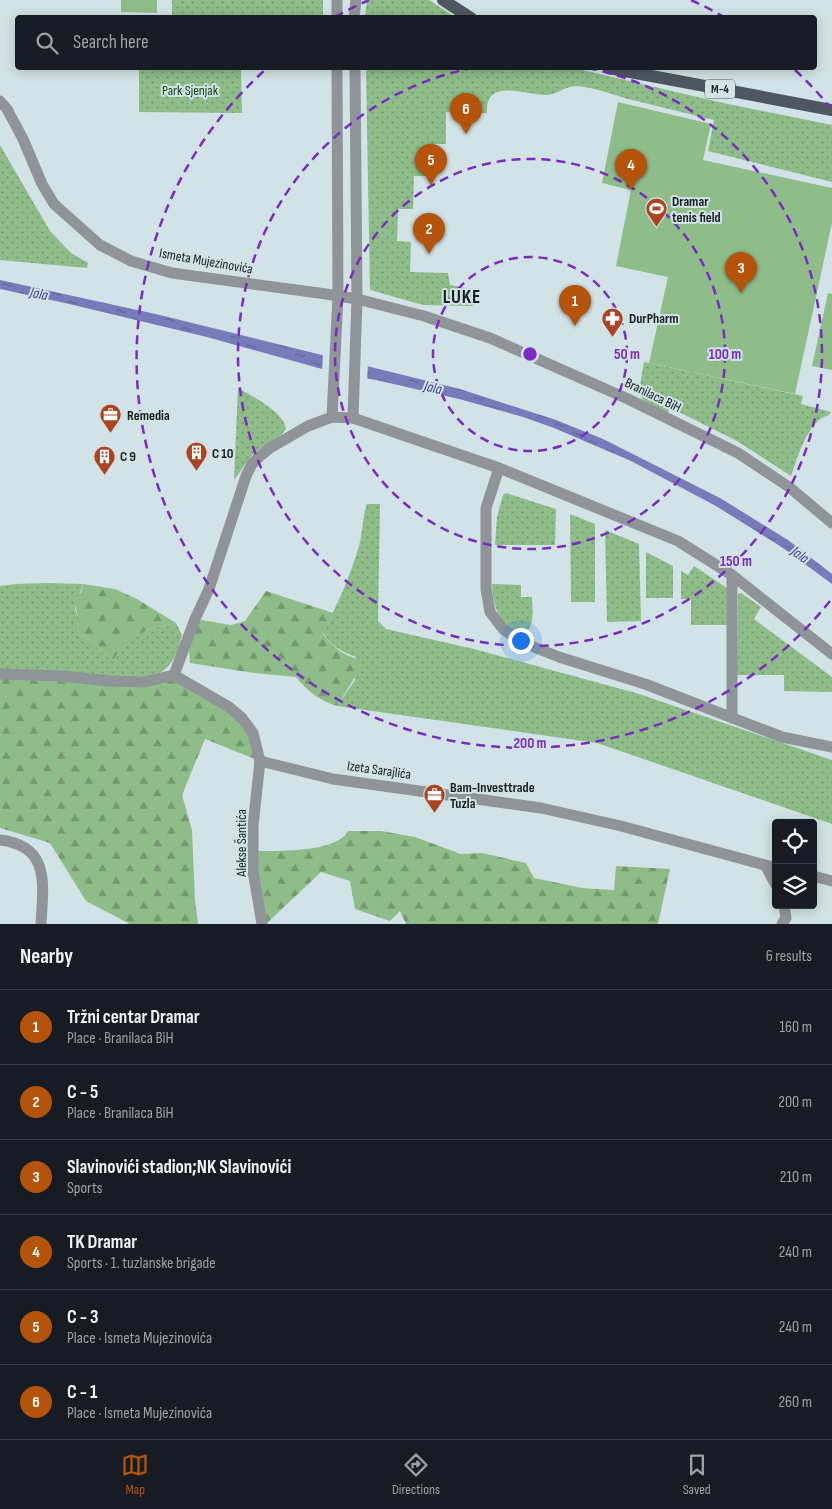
<!DOCTYPE html>
<meta charset="utf-8">
<style>
:root{--surface:#171b24;--page:#242831;--text:#f1f3f6;--muted:#9ea1a6;--line:#363941;--accent:#b45309}
body{margin:0;font-family:"Sofia Sans Condensed",sans-serif;background:var(--page);color:var(--text)}
.controls{position:absolute;right:15px;bottom:15px;display:grid;overflow:hidden;border-radius:5px;box-shadow:0 2px 12px #0003}
.controls button{width:45px;height:45px;display:grid;place-items:center;padding:0;border:0;border-bottom:1px solid var(--line);background:var(--surface);color:var(--text);font:25px sans-serif}
.you{position:absolute;left:520px;top:640px;width:18px;height:18px;margin:-12px;border:4px solid #fff;border-radius:50%;background:#1a73e8;box-shadow:0 0 0 8px #1a73e833}
.badge{display:grid;place-items:center;width:32px;height:32px;border-radius:50%;background:var(--accent);color:#fff;font-size:16px;font-weight:700}
.pin{position:absolute;translate:-50% -41px;filter:drop-shadow(0 1px 2px #0008)}
.pin::after{content:'';position:absolute;top:26px;width:18px;height:15px;background:inherit;clip-path:polygon(0 0,100% 0,50% 100%)}
.list{margin:0;padding:0;list-style:none}
h2{display:flex;justify-content:space-between;align-items:center;height:65px;margin:0;padding:0 20px;font-size:21px}
h2 small{font-size:16px;font-weight:400;color:var(--muted)}
.list li{display:grid;grid-template-columns:32px 1fr auto;gap:15px;align-items:center;box-sizing:border-box;height:75px;padding:0 20px;border-top:1px solid var(--line)}
.list b{display:block;font-size:19px;white-space:nowrap}
.list p{margin:0;font-size:16px;white-space:nowrap;color:var(--muted)}
.list em{font-size:16px;font-style:normal;color:var(--muted)}
.icon{flex:none;width:28px;height:28px;fill:none;stroke:currentColor;stroke-width:2;stroke-linecap:round;stroke-linejoin:round}
.map{position:relative;flex:none;width:832px;height:924px;overflow:hidden}
.search{position:absolute;background:var(--surface);box-shadow:0 2px 12px #0003;left:15px;right:15px;top:15px;height:55px;display:flex;align-items:center;gap:12px;box-sizing:border-box;padding:0 18px;border-radius:5px;color:var(--muted);font-size:19px}
.sheet{height:515px;background:var(--surface)}
nav{display:flex;justify-content:space-around;align-items:center;box-sizing:border-box;height:70px;border-top:1px solid var(--line);background:var(--surface);font-size:14px;color:var(--muted)}
nav a{display:grid;justify-items:center;gap:2px}
nav .on{color:var(--accent)}
.map>svg:first-child{display:block}
.grass{fill:url(#grass-dots)}
.forest{fill:url(#forest-firs)}
.garden{fill:#8fbd8a}
.water{fill:url(#water-ripples)}
.pier{fill:#d1e3e6}
.lines{fill:none;stroke-linecap:round;stroke-linejoin:round}
.street{stroke:#8f9499;stroke-width:11}
.primary{stroke:#4e575f;stroke-width:12}
.ring{fill:none;stroke:#7b2cbf;stroke-width:2.5;stroke-dasharray:9 6}
.labels{text-anchor:middle;dominant-baseline:central;stroke-width:4;stroke-linejoin:round;paint-order:stroke}
.shield{fill:#d1e3e6;stroke:#4f585b;stroke-width:1}
.shield-label{font-size:12px;font-weight:bold;fill:#171d1f}
.park-label{font-size:14px;fill:#0b3f07;stroke:#d1e3e6}
.poi-label{font-size:14px;font-weight:bold;fill:#171d1f;stroke:#d1e3e6;text-anchor:start}
.street-label{font-size:14px;fill:#171d1f;stroke:#d1e3e6}
.water-label{font-size:15px;font-style:italic;fill:#403e8b;stroke:#d1e3e6}
.district-label{font-size:19px;font-weight:bold;letter-spacing:1px;fill:#171d1f;stroke:#d1e3e6}
.centre{fill:#7b2cbf;stroke:#d1e3e6;stroke-width:2.5}
.ring-label{font-size:15px;text-anchor:middle;font-weight:bold;fill:#7b2cbf;stroke:#d1e3e6;stroke-width:4;stroke-linejoin:round;paint-order:stroke}
</style>
<div class="map">
<svg width="832" height="924" viewBox="0 0 832 924">
<defs>
<pattern id="grass-dots" width="8" height="8" patternUnits="userSpaceOnUse" patternTransform="scale(1.25)"><rect width="8" height="8" fill="#8fbd8a"/><path d="M2 2h.1M6 6h.1" fill="none" stroke="#749970" stroke-width="1.8" stroke-linecap="round"/></pattern>
<pattern id="forest-firs" width="22" height="20" patternUnits="userSpaceOnUse" patternTransform="scale(1.25)"><rect width="22" height="20" fill="#8fbd8a"/><path d="M5 1l3.5 6h-7zM16 11l3.5 6h-7z" fill="#749970"/></pattern>
<pattern id="water-ripples" width="26" height="14" patternUnits="userSpaceOnUse" patternTransform="scale(1.25)"><rect width="26" height="14" fill="#777bba"/><path d="M2 4q2-2 4 0t4 0M15 11q2-2 4 0t4 0" fill="none" stroke="#616497"/></pattern>
</defs>
<rect width="100%" height="100%" fill="#d1e3e6"/>
<!-- grass -->
<g class="grass">
<rect x="172" y="0" width="151" height="17"/>
<polygon points="367,0 429,0 455,17 365,17"/>
<polygon points="139,68 241,68 242,113 139,112"/>
<path d="M366,68H574L723,103L832,125V182L708,151L714,120C685,113 657,106 628,99C611,94 593,87 576,86C566,86 556,95 547,95C525,95 485,77 487,113L446,112V144H430V176H414L413,209H398L397,241L411,242L410,272L448,273L450,285C461,287 472,288 478,298L476,304L472,306L423,305L370,290Z"/>
<polygon points="0,145 50,231 71,253 88,263 87,268 0,260"/>
<path d="M644,362L803,396L801,404L831,412L829,415C807,421 798,457 791,476L737,441L669,407L668,415C633,397 638,400 644,362Z"/>
<path d="M238,388C252,396 284,412 286,429L281,435L253,454L234,480Z"/>
<polygon points="506,493 556,509 555,545 495,545 497,517 503,495"/>
<path d="M367,504H380L378,621L386,629L474,649L636,693L832,760V824L597,743L337,706L355,680L356,657C341,652 332,646 323,633C337,605 350,577 359,546C363,532 362,518 367,504Z"/>
<polygon points="570,514 595,524 595,602 571,602"/>
<polygon points="605,530 639,544 641,621 607,622"/>
<polygon points="646,552 673,566 673,598 646,598"/>
<polygon points="694,566 727,588 727,625 691,625 691,599 681,599 681,571 688,575"/>
<path d="M48,583L83,584L75,608L78,617L77,630L113,661L122,643L149,629L176,623L182,635C175,663 170,669 144,682L0,674V586L16,584Z"/>
<path d="M492,584L521,585V597H532C532,610 536,630 521,635L520,633C500,628 492,603 492,584Z"/>
<polygon points="741,593 761,607 754,619 832,677 832,692 784,691 784,675 737,675 738,594"/>
</g>
<!-- forest -->
<g class="forest">
<polygon points="83,584 115,589 137,599 176,623 149,629 123,643 113,661 77,630 78,617 74,598 81,593"/>
<path d="M266,591L333,613L323,634C328,640 334,647 341,652C349,657 355,656 363,664L337,706C319,700 308,692 296,677L254,673L190,663L189,652L195,619L231,625L245,621Z"/>
<polygon points="0,674 109,681 174,675 242,718 260,761 205,739 182,795 192,830 195,900 198,924 130,924 86,901 50,843 0,828"/>
<path d="M348,831H381L415,837L461,854L482,853L526,863L534,878L582,888L614,890L616,866L670,869L658,924H406L400,911L390,921L355,909L350,881L321,872L266,924L253,851C275,851 337,853 348,831Z"/>
</g>
<!-- garden -->
<g class="garden">
<polygon points="121,0 157,0 157,13 121,12"/>
<polygon points="618,102 711,124 703,160 832,188 832,223 795,394 649,363 668,277 616,266 631,190 602,183"/>
<polygon points="828,293 832,294 832,370 812,366"/>
</g>
<!-- water -->
<polygon class="water" points="0,280 160,315 460,389 556,420 603,439 720,498 788,540 832,574 832,584 783,548 716,506 631,461 554,428 523,417 459,399 376,380 340,374 207,337 65,303 0,289"/>
<!-- pier -->
<polygon class="pier" points="323,353 368,364 367,381 340,377 322,372"/>
<g class="lines">
<!-- street -->
<g class="street">
<polyline points="337,0 337,18"/>
<polyline points="354,18 356,0"/>
<polyline points="0,101 7,109 23,139 42,184 54,204 100,245 131,261 172,273 326,294 357,299 424,316 490,338 628,399 738,453 789,487 832,523"/>
<polyline points="332,417 338,296 337,68"/>
<polyline points="353,418 357,299 355,68"/>
<polyline points="499,468 486,508 486,589 490,612 503,629 521,642 559,657 645,684 782,737 832,747"/>
<polyline points="732,575 732,718"/>
<polyline points="0,674 62,676 109,681 144,682 174,675"/>
<polyline points="260,761 333,779 541,808 621,826 776,868"/>
<path d="M0,840C51,846 43,885 41,924"/>
<polyline points="765,865 776,885"/>
<polyline points="813,876 832,881"/>
<polyline points="262,924 253,871 253,826 260,761 253,733 242,718 229,707 174,675 195,619 209,589 246,476 252,464 259,457 270,448 308,426 332,417 353,418 499,468 678,541 732,575 832,654"/>
<polyline points="782,924 786,918 784,905"/>
</g>
<!-- primary -->
<g class="primary">
<polyline points="443,0 471,18"/>
<polyline points="609,68 832,110"/>
</g>
</g>
<!-- distance rings -->
<g class="ring">
<circle cx="530" cy="354" r="97"/>
<circle cx="530" cy="354" r="195"/>
<path d="M588 68A292 292 0 1 1 472 68"/>
<path d="M830 601A389 389 0 1 1 265 70M335 17A389 389 0 0 1 369 0M691 0A389 389 0 0 1 724 17M795 70A389 389 0 0 1 830 107"/>
</g>
<!-- icons -->
<defs>
<symbol id="stadium-pin" viewBox="-11 -11 22 30"><path d="M0 17L-7.5 6A9.5 9.5 0 1 1 7.5 6Z" fill="#ac4422" stroke="#d1e3e6"/><path d="M0-5a6.5 5 0 1 0 0 10a6.5 5 0 1 0 0-10ZM-3.5-1.8h7v3.6h-7Z" fill="#fff"/></symbol>
<symbol id="pharmacy-pin" viewBox="-11 -11 22 30"><path d="M0 17L-7.5 6A9.5 9.5 0 1 1 7.5 6Z" fill="#ac4422" stroke="#d1e3e6"/><path d="M-2-6h4v4h4v4h-4v4h-4v-4h-4v-4h4Z" fill="#fff"/></symbol>
<symbol id="office-pin" viewBox="-11 -11 22 30"><path d="M0 17L-7.5 6A9.5 9.5 0 1 1 7.5 6Z" fill="#ac4422" stroke="#d1e3e6"/><path d="M-6-3h4V-5.5h4V-3h4V5H-6ZM-1-4.5V-3h2v-1.5ZM-6 0V1H6V0Z" fill="#fff"/></symbol>
<symbol id="building-pin" viewBox="-11 -11 22 30"><path d="M0 17L-7.5 6A9.5 9.5 0 1 1 7.5 6Z" fill="#ac4422" stroke="#d1e3e6"/><path d="M-4-6H4V6H1V3H-1V6H-4ZM-2.5-4.3h1.7v1.8h-1.7ZM.8-4.3h1.7v1.8H.8ZM-2.5-1h1.7V.8h-1.7ZM.8-1h1.7V.8H.8Z" fill="#fff"/></symbol>
</defs>
<g fill-rule="evenodd">
<use href="#stadium-pin" x="644" y="196" width="25" height="34"/>
<use href="#pharmacy-pin" x="600" y="306" width="25" height="34"/>
<use href="#office-pin" x="98" y="402" width="25" height="34"/>
<use href="#building-pin" x="184" y="440" width="25" height="34"/>
<use href="#building-pin" x="92" y="444" width="25" height="34"/>
<use href="#office-pin" x="422" y="782" width="25" height="34"/>
</g>
<g class="labels">
<!-- shield labels -->
<rect class="shield" x="705" y="79.5" width="30" height="19" rx="4"/>
<g class="shield-label">
<text x="720" y="89">M-4</text>
</g>
<!-- park labels -->
<g class="park-label">
<text x="190" y="90">Park Sjenjak</text>
</g>
<!-- poi labels -->
<g class="poi-label">
<text x="672" y="201">Dramar<tspan x="672" dy="16">tenis field</tspan></text>
<text x="629" y="318">DurPharm</text>
<text x="127" y="415">Remedia</text>
<text x="212" y="453">C 10</text>
<text x="120" y="456">C 9</text>
<text x="450" y="787">Bam-Investtrade<tspan x="450" dy="16">Tuzla</tspan></text>
</g>
<!-- street labels -->
<g class="street-label">
<text transform="translate(206 261) rotate(10)">Ismeta Mujezinovića</text>
<text transform="translate(653 395) rotate(26)">Branilaca BiH</text>
<text transform="translate(379 770) rotate(8)">Izeta Sarajlića</text>
<text transform="translate(241 843) rotate(-90)">Alekse Šantića</text>
</g>
<!-- water labels -->
<g class="water-label">
<text transform="translate(39 294) rotate(12)">Jala</text>
<text transform="translate(433 388) rotate(13)">Jala</text>
<text transform="translate(800 555) rotate(37)">Jala</text>
</g>
<!-- district labels -->
<g class="district-label">
<text x="462" y="297">LUKE</text>
</g>
</g>
<circle cx="530" cy="354" r="8" class="centre"/>
<g class="ring-label">
<text x="627" y="359">50 m</text>
<text x="725" y="359">100 m</text>
<text x="736" y="566">150 m</text>
<text x="530" y="748">200 m</text>
</g>
</svg>
<div class="controls">
<button><svg class="icon" aria-label="locate" viewBox="0 0 24 24"><circle cx="12" cy="12" r="6"/><path d="M12 2v4M12 18v4M2 12h4M18 12h4"/></svg></button>
<button><svg class="icon" aria-label="layers" viewBox="0 0 24 24"><path d="M12 4l9 5-9 5-9-5zM3 14l9 5 9-5"/></svg></button>
</div>
<div class="you"></div>
<div class="pin badge" style="left:575px;top:326px">1</div>
<div class="pin badge" style="left:429px;top:254px">2</div>
<div class="pin badge" style="left:741px;top:293px">3</div>
<div class="pin badge" style="left:631px;top:190px">4</div>
<div class="pin badge" style="left:431px;top:185px">5</div>
<div class="pin badge" style="left:466px;top:134px">6</div>
<div class="search"><svg class="icon" aria-label="search" viewBox="0 0 24 24"><circle cx="10" cy="10" r="6"/><path d="M15 15l6 6"/></svg>Search here</div>
</div>
<section class="sheet">
<h2>Nearby<small>6 results</small></h2>
<ul class="list">
<li><span class="badge">1</span><div><b>Tržni centar Dramar</b><p>Place · Branilaca BiH</p></div><em>160 m</em></li>
<li><span class="badge">2</span><div><b>C - 5</b><p>Place · Branilaca BiH</p></div><em>200 m</em></li>
<li><span class="badge">3</span><div><b>Slavinovići stadion;NK Slavinovići</b><p>Sports</p></div><em>210 m</em></li>
<li><span class="badge">4</span><div><b>TK Dramar</b><p>Sports · 1. tuzlanske brigade</p></div><em>240 m</em></li>
<li><span class="badge">5</span><div><b>C - 3</b><p>Place · Ismeta Mujezinovića</p></div><em>240 m</em></li>
<li><span class="badge">6</span><div><b>C - 1</b><p>Place · Ismeta Mujezinovića</p></div><em>260 m</em></li>
</ul>
</section>
<nav>
<a class="on"><svg class="icon" aria-label="map" viewBox="0 0 24 24"><path d="M3 6l6-2 6 2 6-2v14l-6 2-6-2-6 2zM9 4v14M15 6v14"/></svg>Map</a>
<a><svg class="icon" aria-label="directions" viewBox="0 0 24 24"><path d="M12 3l9 9-9 9-9-9zM9 14v-3h6M13 9l2 2-2 2"/></svg>Directions</a>
<a><svg class="icon" aria-label="saved" viewBox="0 0 24 24"><path d="M7 4h10v16l-5-4-5 4z"/></svg>Saved</a>
</nav>
